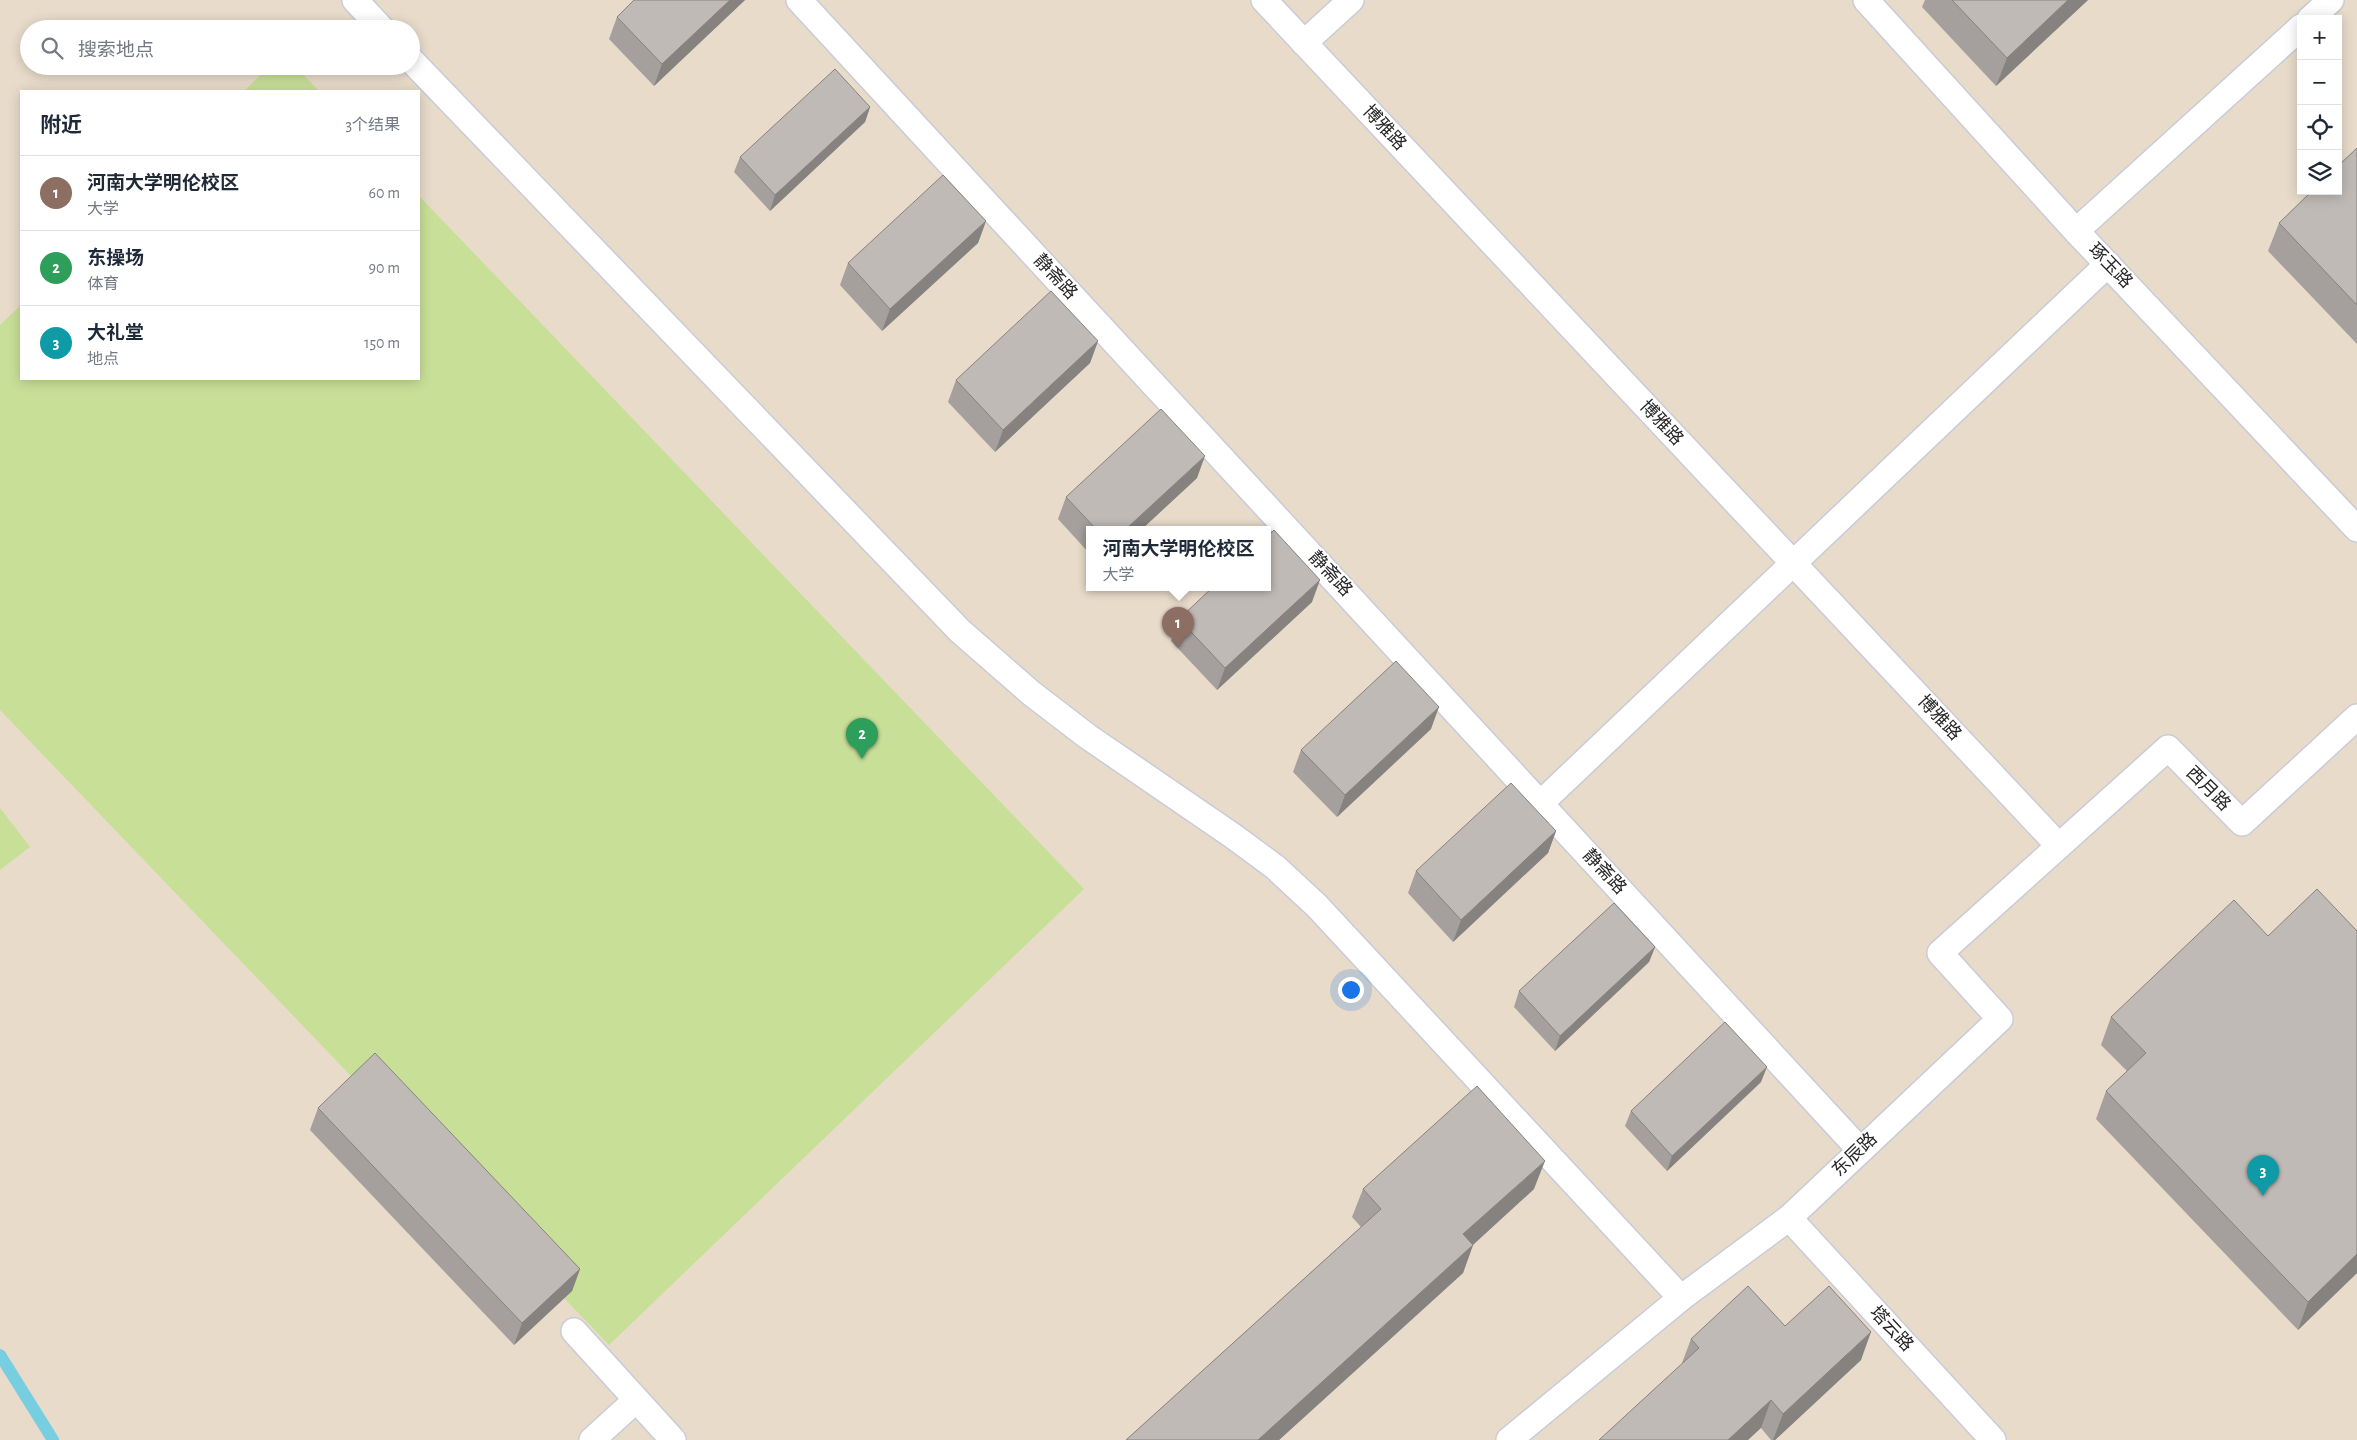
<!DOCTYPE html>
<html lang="zh">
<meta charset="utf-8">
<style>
:root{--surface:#fff;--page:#f2f2f3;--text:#1f2937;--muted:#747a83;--line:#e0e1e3;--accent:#1a73e8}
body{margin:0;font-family:"Alegreya Sans","Noto Sans SC",sans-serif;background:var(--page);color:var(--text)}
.controls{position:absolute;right:15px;top:15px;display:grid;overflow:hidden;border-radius:0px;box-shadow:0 2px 12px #0003}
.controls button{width:45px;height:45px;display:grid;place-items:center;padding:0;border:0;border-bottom:1px solid var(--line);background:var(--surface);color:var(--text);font:25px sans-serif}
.you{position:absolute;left:1350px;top:989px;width:18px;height:18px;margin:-12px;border:4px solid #fff;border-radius:50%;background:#1a73e8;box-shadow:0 0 0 8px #1a73e833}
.badge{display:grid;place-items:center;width:32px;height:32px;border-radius:50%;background:var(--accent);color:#fff;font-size:16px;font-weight:700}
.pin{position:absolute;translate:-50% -41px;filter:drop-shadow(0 1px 2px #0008)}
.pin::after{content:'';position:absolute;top:26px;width:18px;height:15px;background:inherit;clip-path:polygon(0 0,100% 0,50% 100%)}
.popup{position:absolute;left:1086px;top:526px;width:185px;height:65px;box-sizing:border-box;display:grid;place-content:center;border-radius:0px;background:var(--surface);filter:drop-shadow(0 1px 4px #0005);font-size:16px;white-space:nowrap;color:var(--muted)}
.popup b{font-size:19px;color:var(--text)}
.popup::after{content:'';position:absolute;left:50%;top:100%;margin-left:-10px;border:10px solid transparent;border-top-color:var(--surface)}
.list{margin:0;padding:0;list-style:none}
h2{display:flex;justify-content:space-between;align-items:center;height:65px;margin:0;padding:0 20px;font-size:21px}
h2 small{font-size:16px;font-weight:400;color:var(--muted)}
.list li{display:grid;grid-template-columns:32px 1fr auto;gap:15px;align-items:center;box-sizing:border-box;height:75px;padding:0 20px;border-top:1px solid var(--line)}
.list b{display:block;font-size:19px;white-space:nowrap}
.list p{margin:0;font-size:16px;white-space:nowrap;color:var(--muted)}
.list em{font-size:16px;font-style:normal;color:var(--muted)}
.icon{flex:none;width:28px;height:28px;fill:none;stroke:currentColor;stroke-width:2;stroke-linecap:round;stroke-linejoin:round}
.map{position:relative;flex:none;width:2357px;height:1440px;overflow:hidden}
.search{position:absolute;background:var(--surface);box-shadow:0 2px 12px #0003;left:20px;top:20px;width:400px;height:55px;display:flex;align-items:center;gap:12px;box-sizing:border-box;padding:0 18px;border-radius:28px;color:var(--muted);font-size:19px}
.panel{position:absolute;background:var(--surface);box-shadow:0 2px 12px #0003;left:20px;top:90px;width:400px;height:290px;border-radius:0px}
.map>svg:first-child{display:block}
.education{fill:#e8dbca;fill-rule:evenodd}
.pitch{fill:#c8df98}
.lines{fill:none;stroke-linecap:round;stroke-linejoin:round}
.stream{stroke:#76cee0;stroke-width:12}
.lane-casing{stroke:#c8ccd7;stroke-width:28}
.lane{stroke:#fff;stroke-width:25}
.wall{fill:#a5a09d}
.shaded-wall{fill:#86827f}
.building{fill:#c0bab6;stroke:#86827f}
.labels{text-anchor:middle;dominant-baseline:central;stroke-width:4;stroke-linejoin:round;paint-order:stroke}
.street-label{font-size:18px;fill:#272727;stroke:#fff}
</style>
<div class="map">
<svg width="2357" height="1440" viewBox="0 0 2357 1440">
<rect width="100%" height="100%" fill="#e8e0d9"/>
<!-- education -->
<path class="education" d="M0,0H2357V970L2136,1081L2297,1330L2357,1273V1440H0ZM2301,19H2338V191H2301ZM29,29H411V66H29ZM21,91H419V379H21ZM1089,529H1267V587H1089Z"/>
<!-- pitch -->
<g class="pitch">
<polygon points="270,66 295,66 319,91 244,91"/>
<polygon points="419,196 1084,889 609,1345 0,710 0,325 21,305 21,379 419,379"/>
<polygon points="0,808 30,847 0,870"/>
</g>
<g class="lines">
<!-- stream -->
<polyline class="stream" points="0,1355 53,1440"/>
<defs>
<g id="lane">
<polyline points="355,0 382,29"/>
<polyline points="799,0 1860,1150"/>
<polyline points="1264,0 2059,846"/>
<polyline points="1866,0 2076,231 2357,529"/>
<polyline points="2310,19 2331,0"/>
<polyline points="1304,43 1351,0"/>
<polyline points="411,60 960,631 1031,693 1087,736 1233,836 1275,867 1317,906 1681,1298"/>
<polyline points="2076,231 2301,27"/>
<polyline points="1541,803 2108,264"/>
<polyline points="1789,1218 1993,1440"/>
<polyline points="574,1331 673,1440"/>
<polyline points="592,1440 636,1400"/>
<polyline points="1509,1440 1681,1298 1789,1218 2000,1019 1940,953 2168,748 2242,823 2357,717"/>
</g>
</defs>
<!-- lane casing -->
<use href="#lane" class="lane-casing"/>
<!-- lane -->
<use href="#lane" class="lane"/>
</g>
<!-- wall -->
<g class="wall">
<polygon points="745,0 654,86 609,39 617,17"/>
<polygon points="1925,0 2088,0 1996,86 1922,7"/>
<polygon points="870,107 865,122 770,211 734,172 740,157"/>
<polygon points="2357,148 2357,344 2268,251 2279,223"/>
<polygon points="986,221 978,243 882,331 840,285 848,263"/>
<polygon points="1098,341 1090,363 995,452 948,402 956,380"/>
<polygon points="1197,478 1142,529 1089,529 1089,553 1058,519 1066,497"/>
<polygon points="1312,602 1217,690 1171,641 1179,619"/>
<polygon points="1431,729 1337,817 1293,772 1301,750"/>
<polygon points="1556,831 1548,853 1453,942 1408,893 1416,871"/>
<polygon points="2357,931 2357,1273 2298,1330 2096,1119 2106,1091 2127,1071 2101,1045 2111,1017 2268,936"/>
<polygon points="1655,947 1649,962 1555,1051 1514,1007 1519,991"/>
<polygon points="1761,1082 1667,1171 1625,1126 1631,1111"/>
<polygon points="318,1108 580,1269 572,1291 514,1345 310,1130"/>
<polygon points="1363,1189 1534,1189 1473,1245 1463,1273 1279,1440 1126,1440 1361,1227 1352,1217"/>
<polygon points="1785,1326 1861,1360 1775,1440 1771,1440 1761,1428 1682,1363 1691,1339"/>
</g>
<!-- shaded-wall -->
<g class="shaded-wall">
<polygon points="730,0 745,0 654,86 662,64"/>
<polygon points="2068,0 2088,0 1996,86 2007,58"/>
<polygon points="870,107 865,122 770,211 775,195"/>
<polygon points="986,221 978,243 882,331 890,309"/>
<polygon points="1098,341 1090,363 995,452 1003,430"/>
<polygon points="1205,456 1197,478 1142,529 1126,529"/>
<polygon points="1320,580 1312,602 1217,690 1225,668"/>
<polygon points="1439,707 1431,729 1337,817 1345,795"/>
<polygon points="1556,831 1548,853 1453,942 1461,920"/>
<polygon points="1655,947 1649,962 1555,1051 1560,1036"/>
<polygon points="1767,1067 1761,1082 1667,1171 1672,1156"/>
<polygon points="1545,1161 1534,1189 1453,1263 1463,1234"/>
<polygon points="1473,1245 1463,1273 1279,1440 1258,1440"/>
<polygon points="2357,1254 2357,1273 2298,1330 2308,1302"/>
<polygon points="580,1269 572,1291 514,1345 522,1323"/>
<polygon points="1871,1332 1861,1360 1775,1440 1773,1440 1783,1414"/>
<polygon points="1771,1400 1761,1428 1748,1440 1728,1440"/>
</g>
<!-- building -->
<g class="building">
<polygon points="634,0 730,0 662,64 617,17"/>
<polygon points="1952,0 2068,0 2007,58"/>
<polygon points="835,69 870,107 775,195 740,157"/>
<polygon points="2357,148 2357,305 2279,223 2312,191 2338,191 2338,166"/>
<polygon points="943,175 986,221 890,309 848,263"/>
<polygon points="1051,291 1098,341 1003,430 956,380"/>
<polygon points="1161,409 1205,456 1126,529 1096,529 1066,497"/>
<polygon points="1274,530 1320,580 1225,668 1179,619 1213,587 1267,587 1267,537"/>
<polygon points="1396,661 1439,707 1345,795 1301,750"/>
<polygon points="1511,783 1556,831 1461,920 1416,871"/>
<polygon points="2317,889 2357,931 2357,1254 2308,1302 2106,1091 2146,1053 2111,1017 2234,900 2268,936"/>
<polygon points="1614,903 1655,947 1560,1036 1519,991"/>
<polygon points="1725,1022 1767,1067 1672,1156 1631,1111"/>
<polygon points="375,1053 580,1269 522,1323 318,1108"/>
<polygon points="1477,1086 1545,1161 1463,1234 1473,1245 1258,1440 1126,1440 1381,1209 1363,1189"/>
<polygon points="1748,1286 1785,1326 1829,1286 1871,1332 1783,1414 1771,1400 1728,1440 1599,1440 1699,1348 1691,1339"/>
</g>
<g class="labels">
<!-- street labels -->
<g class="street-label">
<text transform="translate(1384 128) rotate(47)">博雅路</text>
<text transform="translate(2110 266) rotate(46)">琢玉路</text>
<text transform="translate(1055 277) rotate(47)">静斋路</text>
<text transform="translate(1661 423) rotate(47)">博雅路</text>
<text transform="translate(1330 574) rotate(47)">静斋路</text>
<text transform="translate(1939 718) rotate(47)">博雅路</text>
<text transform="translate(2208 789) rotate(45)">西月路</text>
<text transform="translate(1604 872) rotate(47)">静斋路</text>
<text transform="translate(1855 1155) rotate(-44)">东辰路</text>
<text transform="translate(1891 1329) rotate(47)">塔云路</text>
</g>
</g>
</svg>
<div class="controls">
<button>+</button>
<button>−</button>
<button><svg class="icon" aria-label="locate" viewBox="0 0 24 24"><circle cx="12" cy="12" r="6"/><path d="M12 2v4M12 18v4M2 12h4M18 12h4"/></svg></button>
<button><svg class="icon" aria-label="layers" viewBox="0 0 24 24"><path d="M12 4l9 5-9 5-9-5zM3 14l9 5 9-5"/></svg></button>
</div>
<div class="you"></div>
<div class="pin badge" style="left:1178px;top:648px;background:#8d6e63">1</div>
<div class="popup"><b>河南大学明伦校区</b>大学</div>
<div class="pin badge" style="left:862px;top:759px;background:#2e9e5b">2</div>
<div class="pin badge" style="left:2263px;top:1196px;background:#0f9aa8">3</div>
<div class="search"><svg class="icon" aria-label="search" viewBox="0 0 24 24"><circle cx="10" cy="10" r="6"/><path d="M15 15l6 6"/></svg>搜索地点</div>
<section class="panel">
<h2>附近<small>3个结果</small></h2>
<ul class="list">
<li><span class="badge" style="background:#8d6e63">1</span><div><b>河南大学明伦校区</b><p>大学</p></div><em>60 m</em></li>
<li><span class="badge" style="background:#2e9e5b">2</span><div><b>东操场</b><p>体育</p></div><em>90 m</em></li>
<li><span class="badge" style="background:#0f9aa8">3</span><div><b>大礼堂</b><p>地点</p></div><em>150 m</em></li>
</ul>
</section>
</div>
